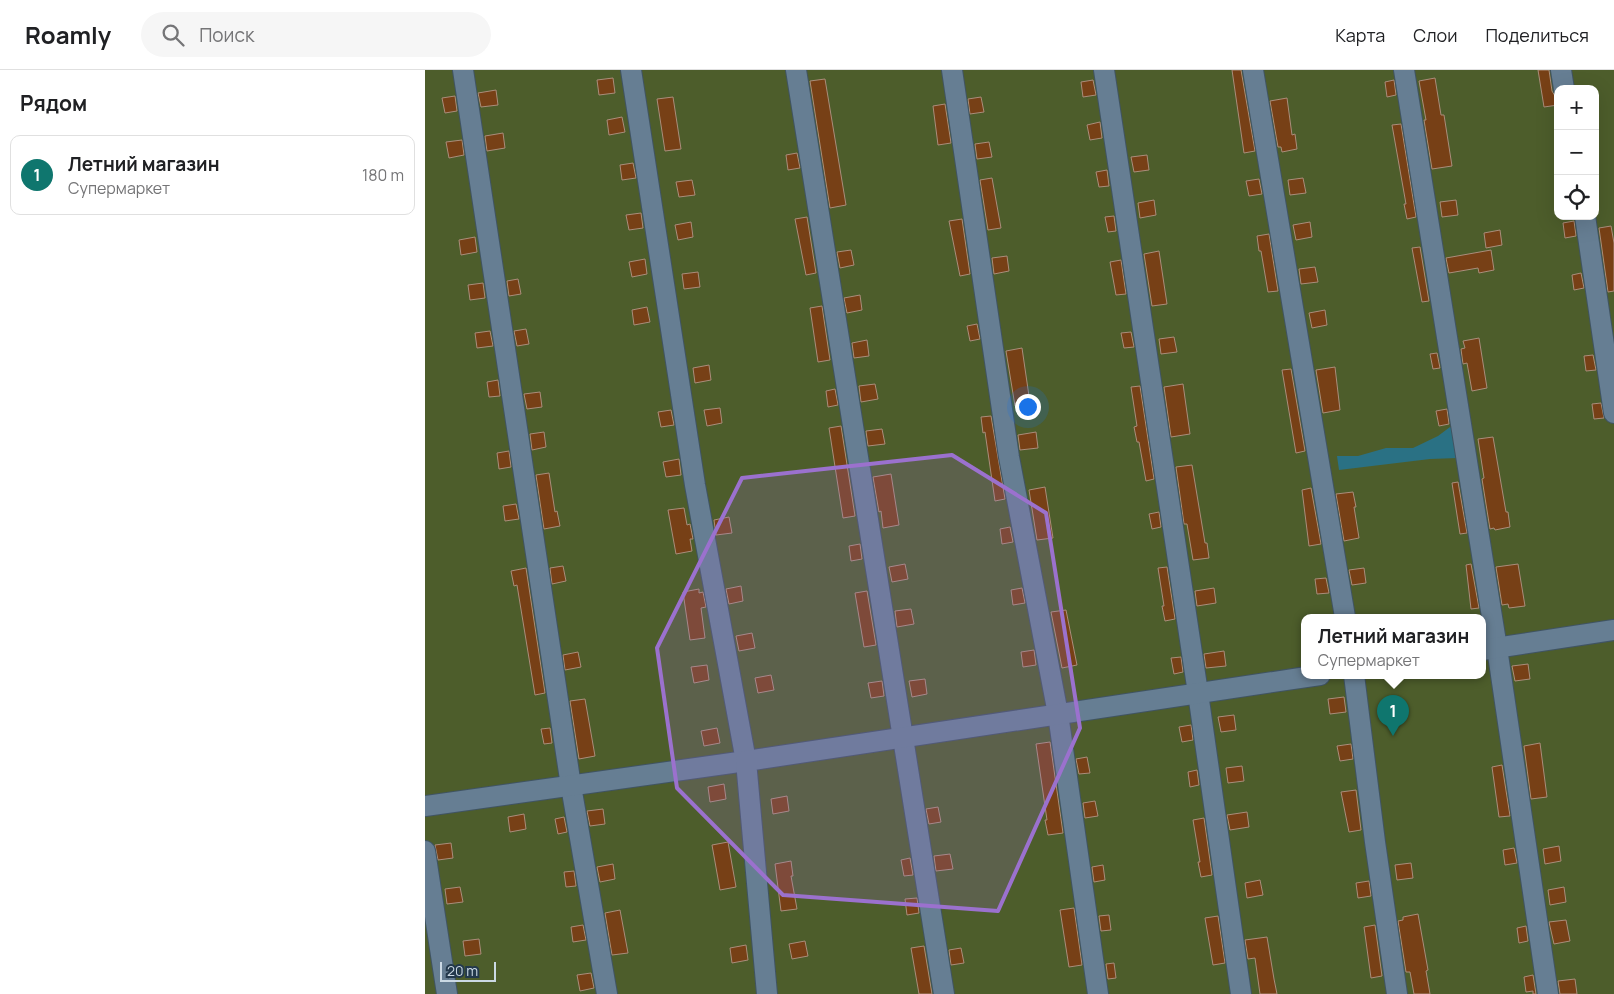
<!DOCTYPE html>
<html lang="ru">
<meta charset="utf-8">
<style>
:root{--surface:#fff;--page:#f6f6f6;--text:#202124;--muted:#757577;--line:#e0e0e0;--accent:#0f766e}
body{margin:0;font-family:Manrope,sans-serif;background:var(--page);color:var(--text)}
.controls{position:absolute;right:15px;top:15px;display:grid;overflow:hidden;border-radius:10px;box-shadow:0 5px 20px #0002}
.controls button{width:45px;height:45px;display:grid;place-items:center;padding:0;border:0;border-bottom:1px solid var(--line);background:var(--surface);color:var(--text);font:25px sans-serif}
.scale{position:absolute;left:15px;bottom:12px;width:56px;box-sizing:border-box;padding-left:5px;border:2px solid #cbd9e4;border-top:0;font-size:14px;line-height:18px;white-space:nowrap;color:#cbd9e4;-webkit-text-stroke:4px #23394c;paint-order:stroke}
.you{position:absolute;left:602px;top:336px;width:18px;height:18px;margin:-12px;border:4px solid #fff;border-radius:50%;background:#1a73e8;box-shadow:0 0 0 8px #1a73e833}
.badge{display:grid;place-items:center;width:32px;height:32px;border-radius:50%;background:var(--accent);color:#fff;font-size:16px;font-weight:700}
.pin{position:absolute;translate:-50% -41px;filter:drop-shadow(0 1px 2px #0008)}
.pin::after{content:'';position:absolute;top:26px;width:18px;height:15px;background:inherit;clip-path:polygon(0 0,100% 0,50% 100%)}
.popup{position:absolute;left:876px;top:544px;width:185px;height:65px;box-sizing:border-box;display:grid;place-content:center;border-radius:10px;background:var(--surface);filter:drop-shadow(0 1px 4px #0005);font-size:16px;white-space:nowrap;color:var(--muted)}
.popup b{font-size:19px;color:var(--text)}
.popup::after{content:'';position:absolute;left:50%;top:100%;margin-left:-10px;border:10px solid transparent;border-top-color:var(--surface)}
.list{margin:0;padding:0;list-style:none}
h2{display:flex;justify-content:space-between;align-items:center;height:65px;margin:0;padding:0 20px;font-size:21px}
h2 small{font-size:16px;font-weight:400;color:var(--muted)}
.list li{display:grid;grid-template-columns:32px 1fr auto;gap:15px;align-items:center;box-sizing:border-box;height:80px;margin:0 10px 10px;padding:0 10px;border:1px solid var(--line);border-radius:10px}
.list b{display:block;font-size:19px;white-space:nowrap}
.list p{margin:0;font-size:16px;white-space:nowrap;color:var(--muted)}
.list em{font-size:16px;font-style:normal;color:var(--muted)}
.icon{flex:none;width:28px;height:28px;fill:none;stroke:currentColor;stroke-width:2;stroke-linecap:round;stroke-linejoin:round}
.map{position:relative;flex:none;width:1189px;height:924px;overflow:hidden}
header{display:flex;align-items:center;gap:30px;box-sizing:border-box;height:70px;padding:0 25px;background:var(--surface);border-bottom:1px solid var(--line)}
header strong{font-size:24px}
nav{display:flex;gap:28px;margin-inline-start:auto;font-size:18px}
.search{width:350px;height:45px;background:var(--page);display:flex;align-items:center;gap:12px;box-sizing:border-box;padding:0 18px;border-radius:28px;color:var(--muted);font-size:19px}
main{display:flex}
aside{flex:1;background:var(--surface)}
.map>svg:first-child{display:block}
.green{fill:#4d5d2b;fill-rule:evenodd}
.water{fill:#2a7184}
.building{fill:#774016;stroke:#aa8d7b}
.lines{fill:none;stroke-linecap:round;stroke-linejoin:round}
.minor-casing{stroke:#405463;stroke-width:22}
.minor{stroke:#667e93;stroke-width:20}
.marked{fill:#9b71ce;fill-opacity:0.2;stroke:#9b71ce;stroke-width:4;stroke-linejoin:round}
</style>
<header>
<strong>Roamly</strong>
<div class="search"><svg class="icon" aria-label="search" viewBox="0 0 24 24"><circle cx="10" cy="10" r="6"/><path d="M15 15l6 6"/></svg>Поиск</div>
<nav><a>Карта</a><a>Слои</a><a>Поделиться</a></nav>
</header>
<main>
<aside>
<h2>Рядом<small></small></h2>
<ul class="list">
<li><span class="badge">1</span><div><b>Летний магазин</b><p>Супермаркет</p></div><em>180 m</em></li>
</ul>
</aside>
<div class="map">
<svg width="1189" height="924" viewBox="0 0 1189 924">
<rect width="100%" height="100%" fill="#23394c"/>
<!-- green -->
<path class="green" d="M0,0H1189V924H0ZM1133,19H1170V146H1133ZM879,547H1057V605H879Z"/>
<!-- water -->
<polygon class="water" points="1025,357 1032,362 1033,388 1005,389 914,400 912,386 933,386 961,378 988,378 1013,366"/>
<!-- building -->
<g class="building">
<polygon points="807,0 816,0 830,81 819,83"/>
<polygon points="1113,0 1124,0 1127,21 1130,26 1133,29 1133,35 1119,37"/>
<polygon points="188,8 190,23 174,25 172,10"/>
<polygon points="1010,8 1016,45 1019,45 1027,96 1007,99 999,50 1001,50 994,11"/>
<polygon points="400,9 421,135 405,138 385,11"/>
<polygon points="668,10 671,25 658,27 656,12"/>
<polygon points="969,10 971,25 962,27 960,12"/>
<polygon points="71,20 73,35 56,37 53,23"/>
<polygon points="30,26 32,41 20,43 17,28"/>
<polygon points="248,27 256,79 240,81 232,29"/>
<polygon points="556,27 559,42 545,44 543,29"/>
<polygon points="862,28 867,65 870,64 872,79 857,82 856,77 853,77 845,31"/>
<polygon points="520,34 526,73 513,75 508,36"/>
<polygon points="197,47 200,62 184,65 182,50"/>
<polygon points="675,52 677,68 665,70 662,55"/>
<polygon points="976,54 991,147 982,149 979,134 981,134 967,55"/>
<polygon points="78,63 80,78 62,81 60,66"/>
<polygon points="37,70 39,85 24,88 21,72"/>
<polygon points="564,72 567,87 552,89 550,74"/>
<polygon points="372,83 375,98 363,100 361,85"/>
<polygon points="722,85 724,100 709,102 706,87"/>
<polygon points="208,93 211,108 197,110 195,95"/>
<polygon points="682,100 684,116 674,117 671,102"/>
<polygon points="567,108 576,158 563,160 555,110"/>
<polygon points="878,108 881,123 865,125 863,110"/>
<polygon points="834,109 837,124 824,126 821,111"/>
<polygon points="267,110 270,125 254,127 251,112"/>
<polygon points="729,130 731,145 715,148 713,133"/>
<polygon points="1031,130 1033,145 1017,147 1015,132"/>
<polygon points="216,143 218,158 204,160 201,145"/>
<polygon points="689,146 691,161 683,162 680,147"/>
<polygon points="382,147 391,203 381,205 370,149"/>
<polygon points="537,149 545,204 535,206 524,151"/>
<polygon points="1149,151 1151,166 1140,168 1138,153"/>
<polygon points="266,152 268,167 253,170 250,155"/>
<polygon points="885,152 887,167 871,170 868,155"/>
<polygon points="1186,156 1189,173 1189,221 1183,222 1174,158"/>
<polygon points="1075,160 1077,175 1061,178 1059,163"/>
<polygon points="844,164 853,221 843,222 836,181 834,181 832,166"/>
<polygon points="50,167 52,182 36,185 34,170"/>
<polygon points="995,177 1004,231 997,232 987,178"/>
<polygon points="426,180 429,195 415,198 412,182"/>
<polygon points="1066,180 1069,200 1054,203 1053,198 1024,203 1021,188"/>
<polygon points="734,181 742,234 727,236 719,184"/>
<polygon points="582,186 584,201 569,204 567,188"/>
<polygon points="220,189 222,204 207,207 204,192"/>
<polygon points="696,190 701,224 691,225 685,192"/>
<polygon points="890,197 893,212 876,214 874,199"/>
<polygon points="273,202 275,217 259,219 257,204"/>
<polygon points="1156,203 1159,218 1149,220 1147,205"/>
<polygon points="93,209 96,224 84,226 82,211"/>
<polygon points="58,213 60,228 45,230 43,215"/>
<polygon points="435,225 437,240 422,243 419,228"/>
<polygon points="397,236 405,290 393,292 385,238"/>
<polygon points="222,237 225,252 209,255 207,240"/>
<polygon points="900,240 902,255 887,258 884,243"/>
<polygon points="552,254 555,269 545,271 542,256"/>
<polygon points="101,259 104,274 92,276 89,261"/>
<polygon points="65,261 68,276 52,278 50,263"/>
<polygon points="706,262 709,277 699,278 696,263"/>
<polygon points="749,267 752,282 736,284 734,269"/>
<polygon points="1054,268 1062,318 1047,321 1042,293 1038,294 1036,279 1040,278 1038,271"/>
<polygon points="442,270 444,286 429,288 427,273"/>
<polygon points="597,278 605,333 590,336 581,281"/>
<polygon points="1012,283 1015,298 1008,299 1005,284"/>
<polygon points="1168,285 1171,300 1161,301 1159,286"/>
<polygon points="284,295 286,310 270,313 268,298"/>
<polygon points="910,297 915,340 898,343 891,300"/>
<polygon points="866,299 880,381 871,383 857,300"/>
<polygon points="73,310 75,326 64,327 62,312"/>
<polygon points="450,314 453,329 436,332 434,316"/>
<polygon points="758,314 765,364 746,367 739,317"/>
<polygon points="715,316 729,409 721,411 714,372 712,372 709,357 712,356 706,317"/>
<polygon points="410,319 413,335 403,337 401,321"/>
<polygon points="115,322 117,337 102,339 99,324"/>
<polygon points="1176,333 1179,348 1169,349 1167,334"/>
<polygon points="295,338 297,353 282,356 279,340"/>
<polygon points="1022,339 1024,354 1014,356 1011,341"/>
<polygon points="246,340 249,355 236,357 233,342"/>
<polygon points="566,346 580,429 570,431 560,362 558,363 556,347"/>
<polygon points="416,356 430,446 418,448 404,358"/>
<polygon points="457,359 460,374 443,376 441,361"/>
<polygon points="119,362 121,377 107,380 105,364"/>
<polygon points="611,362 613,378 595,380 593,365"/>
<polygon points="1068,367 1081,442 1083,442 1085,457 1070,460 1069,458 1065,459 1057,409 1059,408 1053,369"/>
<polygon points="84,381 86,397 74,399 72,383"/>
<polygon points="254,389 256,405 241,407 238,392"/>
<polygon points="767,395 780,473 782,473 784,488 768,490 762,454 759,454 751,397"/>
<polygon points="124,403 130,442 132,441 135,456 119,459 111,405"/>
<polygon points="466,404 474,455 458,458 456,441 454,442 448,407"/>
<polygon points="1033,412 1042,463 1035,464 1027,413"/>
<polygon points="620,417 628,468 612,470 604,420"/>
<polygon points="886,418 896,474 884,476 877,420"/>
<polygon points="928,422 931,437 929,437 934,468 919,471 911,424"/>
<polygon points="91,434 94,449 80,451 78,436"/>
<polygon points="259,438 262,455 265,454 268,469 265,469 267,481 251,484 243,440"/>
<polygon points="734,442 736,457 727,459 724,444"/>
<polygon points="304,447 307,463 291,465 289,450"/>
<polygon points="585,457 588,472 577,474 575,459"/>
<polygon points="435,474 437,489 426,491 424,476"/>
<polygon points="480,494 483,509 467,512 464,497"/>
<polygon points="1046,494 1054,538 1046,539 1041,495"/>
<polygon points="1093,494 1100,536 1084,538 1083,534 1077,535 1071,497"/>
<polygon points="138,496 141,511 127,514 125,498"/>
<polygon points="742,497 750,549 740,551 737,536 739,536 733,498"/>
<polygon points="101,498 120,623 110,625 92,515 89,516 86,501"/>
<polygon points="939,498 941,513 927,515 924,500"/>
<polygon points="901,508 904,523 892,524 890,509"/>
<polygon points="316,516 318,531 304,534 301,519"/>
<polygon points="597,518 600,533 588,535 586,520"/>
<polygon points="789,518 791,533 772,536 770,521"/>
<polygon points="274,519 274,523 278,522 281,537 276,538 280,568 265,570 258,522"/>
<polygon points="442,521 451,575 439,577 430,523"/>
<polygon points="486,539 489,554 472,557 470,541"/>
<polygon points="641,540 652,595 637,598 626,542"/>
<polygon points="327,563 330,578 314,581 311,566"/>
<polygon points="609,580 611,595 598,597 596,582"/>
<polygon points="799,581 801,596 781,598 779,584"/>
<polygon points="153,582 156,597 140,600 138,585"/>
<polygon points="756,587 758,602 749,604 746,588"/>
<polygon points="1103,594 1105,609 1090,611 1087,596"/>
<polygon points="282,595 284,610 269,613 266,597"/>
<polygon points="346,605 349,620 333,623 330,608"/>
<polygon points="500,609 502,624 487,627 484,611"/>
<polygon points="457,611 459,626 446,628 443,613"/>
<polygon points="919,627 921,642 905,644 903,629"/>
<polygon points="160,629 170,686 154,689 145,631"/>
<polygon points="809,645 811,660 796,662 793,647"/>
<polygon points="766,655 768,670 757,672 754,657"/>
<polygon points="125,658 127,673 119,674 116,659"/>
<polygon points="292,658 295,673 279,676 276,661"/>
<polygon points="625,672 638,763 623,765 620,750 622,750 611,674"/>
<polygon points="1115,673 1122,727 1106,729 1099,676"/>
<polygon points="926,674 928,689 915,691 912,676"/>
<polygon points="662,687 665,703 654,704 651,689"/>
<polygon points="1077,695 1085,746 1074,747 1067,697"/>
<polygon points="817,696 819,711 803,713 801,698"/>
<polygon points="772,700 774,715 765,717 763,702"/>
<polygon points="299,714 301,729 285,732 283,717"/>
<polygon points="931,720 936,760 924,762 916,722"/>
<polygon points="362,726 364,741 348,744 346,729"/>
<polygon points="670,731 673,746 660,748 658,733"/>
<polygon points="513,737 516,752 504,754 501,739"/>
<polygon points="178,739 180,754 165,756 162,741"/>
<polygon points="822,742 824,757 805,760 802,745"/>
<polygon points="99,744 101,759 85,762 83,747"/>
<polygon points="139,747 142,762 133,764 130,749"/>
<polygon points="779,748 787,805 776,807 773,792 775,792 768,750"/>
<polygon points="303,772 311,817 295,820 287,775"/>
<polygon points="26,773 28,788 13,790 10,775"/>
<polygon points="1134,776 1136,791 1120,794 1118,779"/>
<polygon points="1089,778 1092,793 1080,795 1078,780"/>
<polygon points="525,784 528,799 511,801 509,786"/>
<polygon points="485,788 488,805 479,806 476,790"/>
<polygon points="366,791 368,806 366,806 372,839 356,841 350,794"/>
<polygon points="986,793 988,808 972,810 970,795"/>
<polygon points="188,794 190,809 175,812 172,797"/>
<polygon points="678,795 680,810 669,812 667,797"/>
<polygon points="149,801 151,816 141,817 139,802"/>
<polygon points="835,810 838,825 822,828 820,813"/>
<polygon points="944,811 946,826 933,828 931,813"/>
<polygon points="35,817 38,832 22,834 20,819"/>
<polygon points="1139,817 1141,832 1125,835 1123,820"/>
<polygon points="492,828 494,843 482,845 480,829"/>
<polygon points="649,838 657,895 644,897 635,840"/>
<polygon points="195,840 203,883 187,885 180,843"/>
<polygon points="993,844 1003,900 1001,901 1005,924 989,924 985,902 981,902 973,851 978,850 978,847"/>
<polygon points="684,845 686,860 676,861 674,846"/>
<polygon points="793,846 800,893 788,895 780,848"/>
<polygon points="1141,850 1145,871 1129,874 1124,852"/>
<polygon points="158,855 161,870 148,872 146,857"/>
<polygon points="950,855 957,906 946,908 939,857"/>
<polygon points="1101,856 1103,871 1094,873 1092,858"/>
<polygon points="842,867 849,909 852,924 835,924 830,888 823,889 820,870"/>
<polygon points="54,869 56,884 40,886 38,871"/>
<polygon points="380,871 383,886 367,889 364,874"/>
<polygon points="321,875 323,890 307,893 305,878"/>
<polygon points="499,876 507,924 494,924 486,878"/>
<polygon points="536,878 539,893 526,895 524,880"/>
<polygon points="689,893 691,908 683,909 681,894"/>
<polygon points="166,903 169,918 155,921 152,905"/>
<polygon points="1108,905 1111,924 1108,924 1108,921 1101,922 1099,907"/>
<polygon points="1150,909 1152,924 1135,924 1133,911"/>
</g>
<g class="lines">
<defs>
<g id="minor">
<polyline points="38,0 146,716 182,924"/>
<polyline points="371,0 519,924"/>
<polyline points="527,0 584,387 633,644 673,924"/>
<polyline points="679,0 773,623 816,924"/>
<polyline points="828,0 920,547"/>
<polyline points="979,0 1072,578 1123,924"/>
<polyline points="1136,0 1139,19"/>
<polyline points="1160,146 1189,343"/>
<polyline points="1057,580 1189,560"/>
<polyline points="929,605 950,772 972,924"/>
<polyline points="0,736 321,691 270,415 206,0"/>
<polyline points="0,781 22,924"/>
<polyline points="342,924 321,691 895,605"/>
</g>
</defs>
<!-- minor casing -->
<use href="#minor" class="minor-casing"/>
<!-- minor -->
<use href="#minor" class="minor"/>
</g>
<!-- marked area -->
<path class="marked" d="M527,385L621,443L655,658L573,841L358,825L252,718L232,578L317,408Z"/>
</svg>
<div class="controls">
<button>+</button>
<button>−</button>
<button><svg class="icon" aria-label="locate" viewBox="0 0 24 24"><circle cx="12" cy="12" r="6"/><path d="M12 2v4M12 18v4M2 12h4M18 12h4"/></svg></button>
</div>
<div class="scale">20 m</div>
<div class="you"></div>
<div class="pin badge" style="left:968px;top:666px">1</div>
<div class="popup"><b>Летний магазин</b>Супермаркет</div>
</div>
</main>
